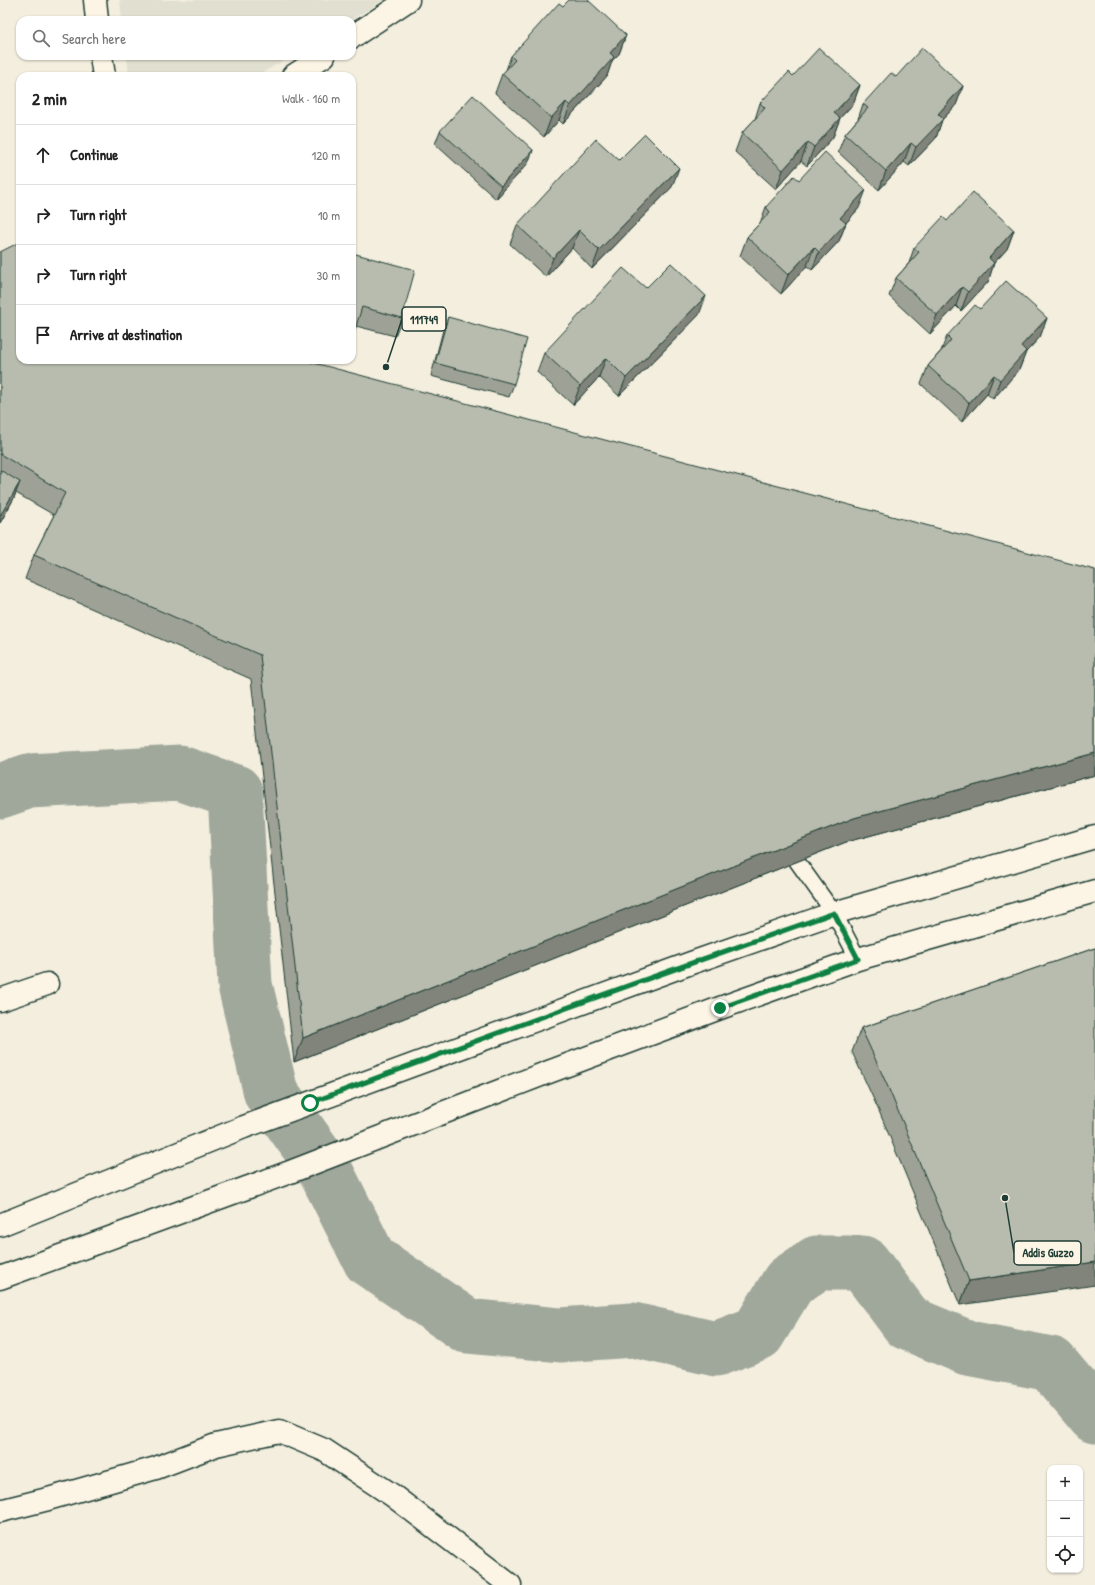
<!DOCTYPE html>
<meta charset="utf-8">
<style>
:root{--surface:#fff;--page:#f6f6f6;--text:#222;--muted:#767676;--line:#e0e0e0}
body{margin:0;font-family:"Patrick Hand",sans-serif;background:var(--page);color:var(--text)}
.controls{position:absolute;right:12px;bottom:12px;display:grid;overflow:hidden;border-radius:8px;box-shadow:0 1px 3px #0004}
.controls button{width:36px;height:36px;display:grid;place-items:center;padding:0;border:0;border-bottom:1px solid var(--line);background:var(--surface);color:var(--text);font:20px sans-serif}
.stop{position:absolute;width:12px;height:12px;margin:-9px;border:3px solid #0b8043;border-radius:50%;background:#fff}
.stop.end{background:#0b8043;border-color:#fff;box-shadow:0 1px 4px #0008}
.list{margin:0;padding:0;list-style:none}
h2{display:flex;justify-content:space-between;align-items:center;height:52px;margin:0;padding:0 16px;font-size:17px}
h2 small{font-size:13px;font-weight:400;color:var(--muted)}
.list li{display:grid;grid-template-columns:26px 1fr auto;gap:12px;align-items:center;box-sizing:border-box;height:60px;padding:0 16px;border-top:1px solid var(--line)}
.list b{display:block;font-size:15px;white-space:nowrap}
.list em{font-size:13px;font-style:normal;color:var(--muted)}
.icon{flex:none;width:22px;height:22px;fill:none;stroke:currentColor;stroke-width:2;stroke-linecap:round;stroke-linejoin:round}
.map{position:relative;flex:none;width:1095px;height:1585px;overflow:hidden}
.search{position:absolute;background:var(--surface);box-shadow:0 1px 3px #0004;left:16px;top:16px;width:340px;height:44px;display:flex;align-items:center;gap:10px;box-sizing:border-box;padding:0 14px;border-radius:12px;color:var(--muted);font-size:15px}
.panel{position:absolute;background:var(--surface);box-shadow:0 1px 3px #0004;left:16px;top:72px;width:340px;height:292px;border-radius:12px}
.map>svg:first-child{display:block}
.built{fill:#e1dfd0}
.lines{fill:none;stroke-linecap:round;stroke-linejoin:round}
.river{stroke:#a0a89b;stroke-width:55}
.service-casing{stroke:#1f3d34;stroke-width:18}
.minor-casing{stroke:#1f3d34;stroke-width:25}
.primary-casing{stroke:#1f3d34;stroke-width:25}
.service{stroke:#fcf5e5;stroke-width:15}
.minor{stroke:#fcf5e5;stroke-width:22}
.primary{stroke:#fcf5e5;stroke-width:22}
.wall{fill:#9ea296;stroke:#1f3d34}
.shaded-wall{fill:#81847a;stroke:#1f3d34}
.building{fill:#b8bcae;stroke:#1f3d34}
.route{stroke:#0b8043;stroke-width:5}
.leader{fill:none;stroke:#1f3d34;stroke-width:1.5}
.callout-dot{fill:#1f3d34;stroke:#fcf5e5;stroke-width:1.5}
.callout{fill:#fcf5e5;stroke:#1f3d34;stroke-width:1.5}
.callout-label{font-size:12px;text-anchor:middle;font-weight:bold;fill:#1f3d34}
</style>
<div class="map">
<svg width="1095" height="1585" viewBox="0 0 1095 1585">
<rect width="100%" height="100%" fill="#f3eede"/>
<filter id="ink" filterUnits="userSpaceOnUse"><feTurbulence type="fractalNoise" baseFrequency=".025" numOctaves="2"/><feDisplacementMap in="SourceGraphic" scale="8" xChannelSelector="R" yChannelSelector="G"/><feConvolveMatrix kernelMatrix="1 2 1 2 8 2 1 2 1" color-interpolation-filters="sRGB"/></filter>
<g filter="url(#ink)">
<!-- built -->
<g class="built">
<polygon points="120,0 384,0 351,20 122,20"/>
<polygon points="127,56 291,56 257,76 129,76"/>
</g>
<g class="lines">
<!-- river -->
<polyline class="river" points="0,791 29,781 180,773 235,792 245,985 271,1093 323,1166 370,1260 467,1326 560,1335 633,1330 716,1349 758,1333 789,1282 817,1263 863,1263 908,1323 968,1348 1051,1364 1095,1416"/>
<defs>
<polyline id="service" points="786,846 834,913 858,959"/>
<g id="minor">
<polyline points="95,0 97,20"/>
<polyline points="352,37 408,0"/>
<polyline points="101,56 104,76"/>
<polyline points="293,76 324,56"/>
<polyline points="0,1000 47,984"/>
<polyline points="0,1511 48,1499 156,1468 216,1445 279,1431 324,1450 392,1495 510,1585"/>
</g>
<g id="primary">
<polyline points="0,1225 244,1127 691,963 834,913 1095,837"/>
<polyline points="0,1278 290,1172 546,1073 720,1008 858,959 1095,891"/>
</g>
</defs>
<!-- service casing -->
<use href="#service" class="service-casing"/>
<!-- minor casing -->
<use href="#minor" class="minor-casing"/>
<!-- primary casing -->
<use href="#primary" class="primary-casing"/>
<!-- service -->
<use href="#service" class="service"/>
<!-- minor -->
<use href="#minor" class="minor"/>
<!-- primary -->
<use href="#primary" class="primary"/>
</g>
<!-- wall -->
<g class="wall">
<polygon points="563,6 626,35 619,54 612,61 607,76 563,124 559,120 544,137 495,93 502,74 506,70 511,56"/>
<polygon points="896,77 963,86 956,105 942,120 936,138 909,166 904,162 879,190 838,152 845,134 858,119 863,104"/>
<polygon points="860,85 853,104 840,118 833,137 807,166 801,161 776,189 735,152 742,133 755,119 760,103"/>
<polygon points="440,131 533,150 528,163 496,199 435,144"/>
<polygon points="672,187 592,269 572,248 546,277 510,244 517,225"/>
<polygon points="766,207 859,208 846,223 839,241 812,270 807,266 781,294 740,256 747,237 760,223"/>
<polygon points="1014,230 1007,249 994,263 988,282 961,311 956,306 930,334 889,296 896,278 909,263 914,248"/>
<polygon points="0,252 20,360 1095,570 1095,775 846,842 294,1062 251,679 25,579 34,555 54,515 16,493 13,500 0,523"/>
<polygon points="352,253 402,318 395,336 356,326 352,340"/>
<polygon points="646,288 699,315 619,396 599,377 573,405 537,372 544,353"/>
<polygon points="980,309 1047,318 1040,337 1026,352 1019,370 993,399 987,394 962,422 921,384 928,366 941,351 947,336"/>
<polygon points="448,317 514,384 509,397 431,376 443,330"/>
<polygon points="1095,948 960,1305 879,1111 852,1052 861,1028"/>
</g>
<!-- shaded-wall -->
<g class="shaded-wall">
<polygon points="626,35 619,54 612,61 607,76 563,124 570,106 610,53"/>
<polygon points="860,85 853,104 840,118 833,137 807,166 814,147 834,113"/>
<polygon points="963,86 956,105 942,120 936,138 909,166 916,147 938,114"/>
<polygon points="566,102 559,120 544,137 551,118"/>
<polygon points="808,142 801,161 776,189 783,170"/>
<polygon points="911,143 904,162 879,190 886,171"/>
<polygon points="533,150 528,163 496,199 501,186"/>
<polygon points="679,168 672,187 592,269 599,250"/>
<polygon points="866,190 859,208 846,223 839,241 812,270 819,252 840,218"/>
<polygon points="579,230 572,248 546,277 553,258"/>
<polygon points="1014,230 1007,249 994,263 988,282 961,311 968,292 989,258"/>
<polygon points="814,247 807,266 781,294 788,275"/>
<polygon points="962,287 956,306 930,334 937,315"/>
<polygon points="706,296 699,315 619,396 626,378"/>
<polygon points="1047,318 1040,337 1026,352 1019,370 993,399 1000,380 1021,346"/>
<polygon points="606,358 599,377 573,405 580,386"/>
<polygon points="994,375 987,394 962,422 969,403"/>
<polygon points="20,482 13,500 0,523 0,516"/>
<polygon points="1095,753 1095,775 846,842 294,1062 303,1038 854,818"/>
<polygon points="1095,1262 1095,1285 960,1305 969,1281"/>
</g>
<!-- building -->
<g class="building">
<polygon points="569,0 588,0 626,35 610,53 614,57 570,106 566,102 551,118 502,74 515,60 511,56 559,3 563,6"/>
<polygon points="819,48 860,85 834,113 840,118 814,147 808,142 783,170 742,133 765,108 760,103 789,72 793,76"/>
<polygon points="922,48 963,86 938,114 943,119 916,147 911,143 886,171 845,134 868,108 863,104 891,73 896,77"/>
<polygon points="473,95 533,150 501,186 440,131"/>
<polygon points="645,134 679,168 599,250 579,230 553,258 517,225 596,139 619,160"/>
<polygon points="825,152 866,190 840,218 846,223 819,252 814,247 788,275 747,237 770,212 766,207 794,176 799,180"/>
<polygon points="973,192 1014,230 989,258 994,263 968,292 962,287 937,315 896,278 919,252 914,248 943,217 947,221"/>
<polygon points="20,242 20,360 303,360 1095,570 1095,753 854,818 303,1038 260,655 34,555 65,493 0,454 0,252"/>
<polygon points="352,253 415,270 402,318 362,307 354,333 352,332"/>
<polygon points="671,263 706,296 626,378 606,358 580,386 544,353 623,268 646,288"/>
<polygon points="1006,281 1047,318 1021,346 1026,351 1000,380 994,375 969,403 928,366 951,340 947,336 975,305 980,309"/>
<polygon points="448,317 527,339 514,384 435,363"/>
<polygon points="0,470 20,482 0,516"/>
<polygon points="1095,948 1095,1262 969,1281 888,1087 861,1028"/>
</g>
</g>
<g class="lines" filter="url(#ink)">
<!-- route -->
<path class="route" d="M310,1103C484,1037 659,974 834,913L858,959L720,1008"/>
</g>
<!-- callouts -->
<path class="leader" d="M386 367L402 319M1005 1198L1014 1253"/>
<g class="callout-dot">
<circle cx="386" cy="367" r="4"/>
<circle cx="1005" cy="1198" r="4"/>
</g>
<g class="callout">
<rect x="402" y="307" width="44" height="24" rx="4"/>
<rect x="1014" y="1241" width="67" height="24" rx="4"/>
</g>
<g class="callout-label">
<text x="424" y="324">111749</text>
<text x="1048" y="1257">Addis Guzzo</text>
</g>
</svg>
<div class="controls">
<button>+</button>
<button>−</button>
<button><svg class="icon" aria-label="locate" viewBox="0 0 24 24"><circle cx="12" cy="12" r="6"/><path d="M12 2v4M12 18v4M2 12h4M18 12h4"/></svg></button>
</div>
<div class="stop" style="left:310px;top:1103px"></div>
<div class="stop end" style="left:720px;top:1008px"></div>
<div class="search"><svg class="icon" aria-label="search" viewBox="0 0 24 24"><circle cx="10" cy="10" r="6"/><path d="M15 15l6 6"/></svg>Search here</div>
<section class="panel">
<h2>2 min<small>Walk · 160 m</small></h2>
<ul class="list">
<li><svg class="icon" aria-label="ahead" viewBox="0 0 24 24"><path d="M12 20V5M6 11l6-6 6 6"/></svg><div><b>Continue</b></div><em>120 m</em></li>
<li><svg class="icon" aria-label="right" viewBox="0 0 24 24"><path d="M7 20v-9h11M14 6l5 5-5 5"/></svg><div><b>Turn right</b></div><em>10 m</em></li>
<li><svg class="icon" aria-label="right" viewBox="0 0 24 24"><path d="M7 20v-9h11M14 6l5 5-5 5"/></svg><div><b>Turn right</b></div><em>30 m</em></li>
<li><svg class="icon" aria-label="arrive" viewBox="0 0 24 24"><path d="M6 21V4h12l-3 4 3 4H6"/></svg><div><b>Arrive at destination</b></div></li>
</ul>
</section>
</div>
